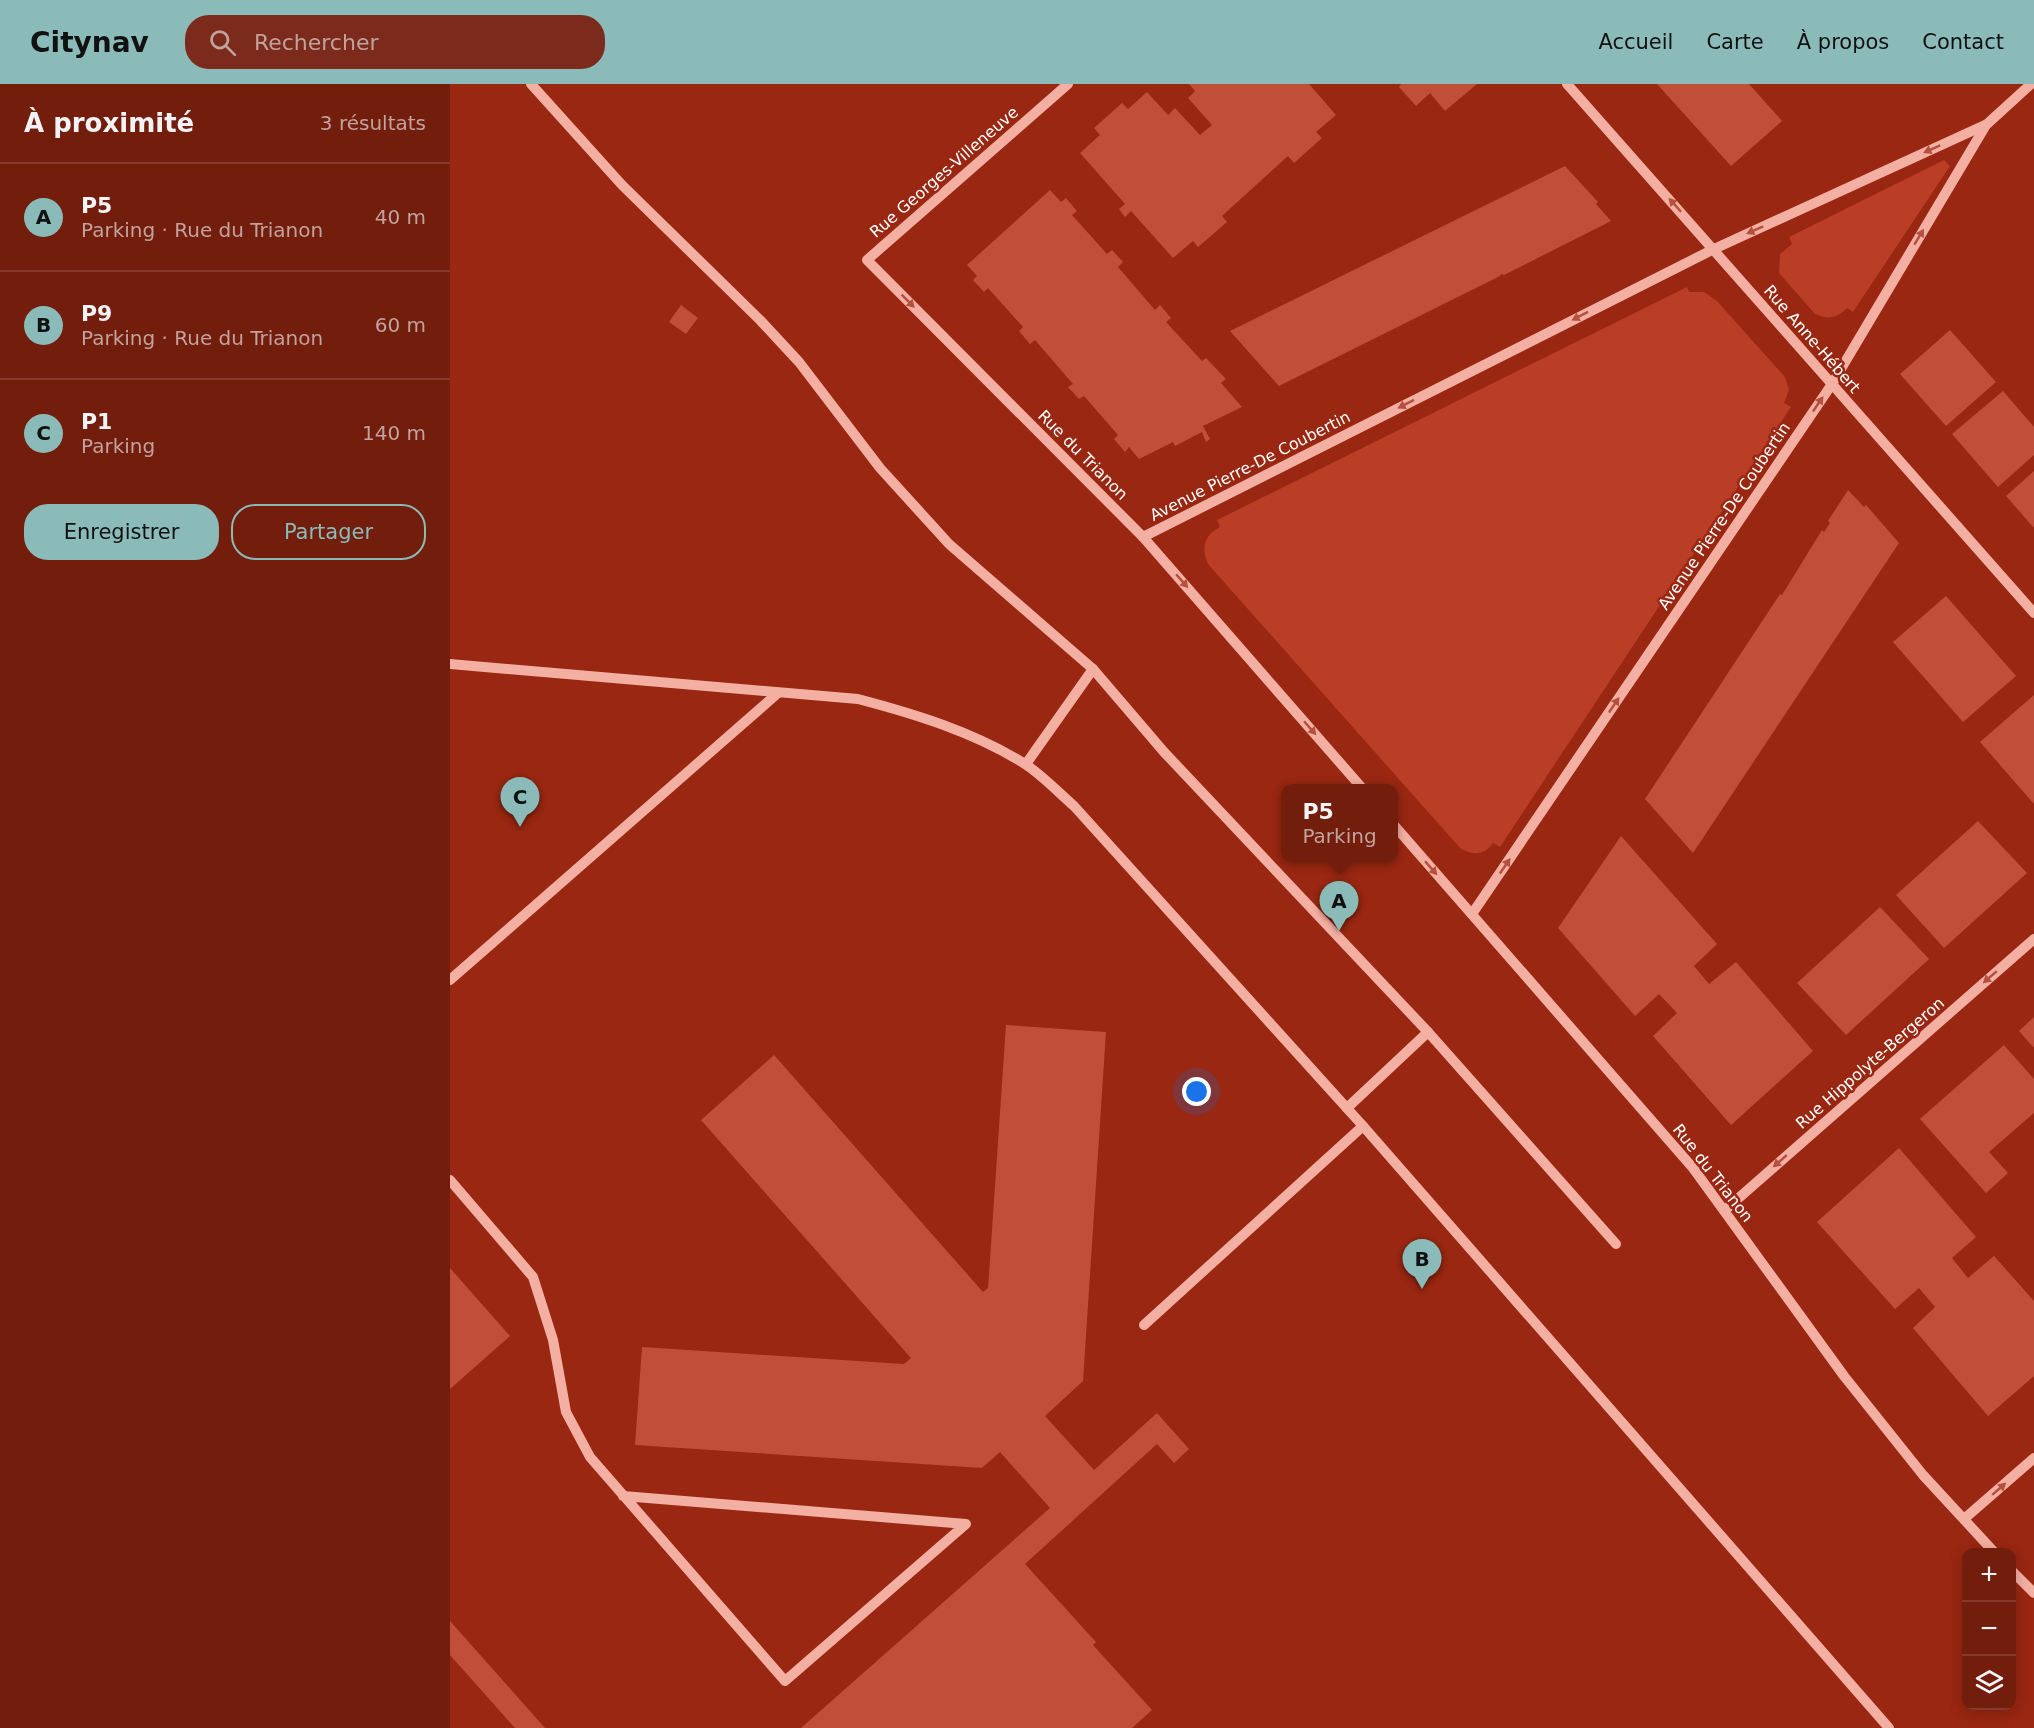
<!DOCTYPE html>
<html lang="fr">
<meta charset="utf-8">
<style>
:root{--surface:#731d0d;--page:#7b2a1b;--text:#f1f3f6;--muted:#c1a29d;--line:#853b2e;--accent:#8bbbb9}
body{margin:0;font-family:"DejaVu Sans",sans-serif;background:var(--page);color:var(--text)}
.controls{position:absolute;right:18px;bottom:18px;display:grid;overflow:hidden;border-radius:12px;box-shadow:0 3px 15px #0003}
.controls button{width:54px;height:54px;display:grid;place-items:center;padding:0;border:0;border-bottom:2px solid var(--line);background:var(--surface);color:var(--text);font:30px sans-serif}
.you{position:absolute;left:747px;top:1008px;width:21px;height:21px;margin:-15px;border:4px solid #fff;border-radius:50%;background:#1a73e8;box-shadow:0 0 0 9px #1a73e833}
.badge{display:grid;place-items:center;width:39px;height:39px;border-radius:50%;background:var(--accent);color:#111;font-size:20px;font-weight:700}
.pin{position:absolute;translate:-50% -50px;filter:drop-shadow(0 2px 3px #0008)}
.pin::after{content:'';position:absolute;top:32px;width:21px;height:18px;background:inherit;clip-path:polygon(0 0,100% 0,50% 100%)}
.popup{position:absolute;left:831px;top:700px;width:117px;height:78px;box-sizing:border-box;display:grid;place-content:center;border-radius:12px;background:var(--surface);filter:drop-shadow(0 2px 4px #0005);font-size:20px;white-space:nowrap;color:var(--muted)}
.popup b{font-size:22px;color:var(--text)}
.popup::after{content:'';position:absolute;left:50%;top:100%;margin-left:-12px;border:12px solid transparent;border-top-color:var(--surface)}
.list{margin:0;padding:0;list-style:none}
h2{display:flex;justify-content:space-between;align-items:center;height:78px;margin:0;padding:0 24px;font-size:26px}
h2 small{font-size:20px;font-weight:400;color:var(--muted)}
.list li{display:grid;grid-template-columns:39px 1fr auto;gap:18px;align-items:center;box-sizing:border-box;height:108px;padding:0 24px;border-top:2px solid var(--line)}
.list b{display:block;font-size:22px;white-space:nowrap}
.list p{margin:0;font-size:20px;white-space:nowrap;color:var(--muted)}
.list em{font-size:20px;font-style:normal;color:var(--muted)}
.actions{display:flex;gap:12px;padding:18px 24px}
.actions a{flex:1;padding:14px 0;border:2px solid var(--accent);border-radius:24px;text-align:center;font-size:21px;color:var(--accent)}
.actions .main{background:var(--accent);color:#111}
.icon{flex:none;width:33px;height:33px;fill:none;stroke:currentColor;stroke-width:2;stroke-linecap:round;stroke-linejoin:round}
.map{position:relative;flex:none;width:1584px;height:1644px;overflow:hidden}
header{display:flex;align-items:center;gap:36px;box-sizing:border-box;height:84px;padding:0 30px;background:var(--accent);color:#111}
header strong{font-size:28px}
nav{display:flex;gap:33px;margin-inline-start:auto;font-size:21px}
.search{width:420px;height:54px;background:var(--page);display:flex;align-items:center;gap:15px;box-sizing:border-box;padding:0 21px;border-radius:24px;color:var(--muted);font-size:22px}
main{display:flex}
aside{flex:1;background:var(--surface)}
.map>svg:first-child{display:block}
.green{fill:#ba3d26}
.building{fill:#c14e39}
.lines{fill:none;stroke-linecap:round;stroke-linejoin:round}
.minor{stroke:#f4afa3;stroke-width:10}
.oneway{fill:#b4503d}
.labels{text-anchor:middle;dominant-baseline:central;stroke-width:5;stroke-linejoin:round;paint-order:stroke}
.street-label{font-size:16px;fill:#fff;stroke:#992711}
</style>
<header>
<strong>Citynav</strong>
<div class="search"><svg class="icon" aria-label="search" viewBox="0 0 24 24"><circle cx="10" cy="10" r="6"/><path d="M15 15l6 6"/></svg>Rechercher</div>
<nav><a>Accueil</a><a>Carte</a><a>À propos</a><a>Contact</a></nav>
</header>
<main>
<aside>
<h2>À proximité<small>3 résultats</small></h2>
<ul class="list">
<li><span class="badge">A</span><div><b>P5</b><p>Parking · Rue du Trianon</p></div><em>40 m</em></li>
<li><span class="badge">B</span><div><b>P9</b><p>Parking · Rue du Trianon</p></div><em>60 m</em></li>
<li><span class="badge">C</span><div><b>P1</b><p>Parking</p></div><em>140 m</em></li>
</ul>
<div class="actions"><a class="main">Enregistrer</a><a>Partager</a></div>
</aside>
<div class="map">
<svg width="1584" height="1644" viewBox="0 0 1584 1644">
<rect width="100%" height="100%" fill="#992711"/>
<!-- green -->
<g class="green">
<path d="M1494,76L1500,82L1403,228L1397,224C1387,234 1378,236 1365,230L1329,189L1330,170L1342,160L1339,153Z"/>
<path d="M1237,203L1239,208H1254L1267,217L1335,293L1339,306L1334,319L1341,323L1050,763L1043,759C1035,771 1022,772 1010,764L758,480C751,464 754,451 770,443L767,436Z"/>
</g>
<!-- building -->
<g class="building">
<polygon points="739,0 859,0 886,31 866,48 872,54 844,79 838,72 772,132 777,138 748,163 743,157 723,174 681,127 675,133 669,125 675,120 630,69 650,51 644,44 672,19 678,25 697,8 718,31 725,24 750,51 762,41 738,14 745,7"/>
<polygon points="951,0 1027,0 995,27 980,9 966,22 949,3"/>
<polygon points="1207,0 1299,0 1332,37 1281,82"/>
<polygon points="1115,82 1148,118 1146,120 1161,137 1054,191 1051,190 1050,192 829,302 780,247"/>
<polygon points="600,106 611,118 616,114 627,127 622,131 657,170 662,166 673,178 668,183 705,226 710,221 721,234 716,238 752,277 756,274 776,295 771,299 792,323 753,342 760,355 756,358 752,348 725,362 723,358 689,375 679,363 675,368 664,355 668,351 634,312 629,315 618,303 623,300 585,256 580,260 569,247 573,243 538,204 534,208 523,196 527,192 517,181"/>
<polygon points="231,221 248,234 236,250 219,238"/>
<polygon points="1500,246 1546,298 1496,342 1450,290"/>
<polygon points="1553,307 1584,343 1584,371 1548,403 1502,350"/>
<polygon points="1584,387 1584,444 1556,412"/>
<polygon points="1398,406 1414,423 1416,421 1449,459 1243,769 1195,715 1330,510 1332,511 1372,446 1374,448 1380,439 1378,437"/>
<polygon points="1496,512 1566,592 1513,638 1443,558"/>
<polygon points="1584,611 1584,720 1530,658"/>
<polygon points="1528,737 1577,789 1494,864 1446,811"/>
<polygon points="1171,752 1267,860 1244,882 1259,900 1286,878 1363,967 1281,1041 1203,952 1227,929 1209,910 1185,932 1108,844"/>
<polygon points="1430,823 1479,875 1396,951 1347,899"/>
<polygon points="1584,933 1584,964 1569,947"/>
<polygon points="556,941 656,948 633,1297 595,1332 644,1386 707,1329 739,1365 724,1379 707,1360 575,1480 646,1558 643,1561 702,1626 682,1644 351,1644 600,1424 550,1368 532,1384 185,1361 192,1263 454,1280 461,1274 251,1036 324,971 533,1208 538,1204"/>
<polygon points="1554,961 1584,995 1584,1029 1539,1068 1558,1089 1536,1109 1470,1035"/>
<polygon points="1449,1064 1526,1153 1502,1174 1518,1194 1544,1172 1584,1217 1584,1292 1538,1332 1463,1244 1485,1223 1469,1204 1445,1225 1367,1138"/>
<polygon points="0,1184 60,1252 0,1305"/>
<polygon points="0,1537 95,1644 65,1644 0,1571"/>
</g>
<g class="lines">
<!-- minor -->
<g class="minor">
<polyline points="81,0 172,101 310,236 349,278 430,384 499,460 643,585 576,680"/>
<polyline points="618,0 417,176 693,453 912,704"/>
<polyline points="1117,0 1584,529"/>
<polyline points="693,453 1264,165 1535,41"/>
<path d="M0,580L408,615C465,630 524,648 575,680C592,691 608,708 624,722L913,1042L1439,1644"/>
<polyline points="643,585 714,668 978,948 1166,1160"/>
<polyline points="943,740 1243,1084 1394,1292 1473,1391 1544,1468"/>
<polyline points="1022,830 1382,300 1536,41 1581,0"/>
<polyline points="0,896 328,609"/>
<polyline points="897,1024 978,948"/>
<polyline points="0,1096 83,1193 103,1256 116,1328 140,1373 335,1597 516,1440 173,1412"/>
<polyline points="1275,1126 1584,855"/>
<polyline points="694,1241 913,1042"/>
<polyline points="1514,1435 1584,1374"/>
<polyline points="1562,1487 1584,1509"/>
</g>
</g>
<!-- one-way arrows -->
<defs><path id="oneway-solid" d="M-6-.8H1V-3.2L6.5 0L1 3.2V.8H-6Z" transform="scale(1.5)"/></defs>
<g class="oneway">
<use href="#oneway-solid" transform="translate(1482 65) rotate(156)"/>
<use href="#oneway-solid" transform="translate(1225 121) rotate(-132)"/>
<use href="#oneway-solid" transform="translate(1305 146) rotate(156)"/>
<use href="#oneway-solid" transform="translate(1469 153) rotate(-59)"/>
<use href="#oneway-solid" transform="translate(458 217) rotate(45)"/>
<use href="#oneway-solid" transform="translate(1130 232) rotate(153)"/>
<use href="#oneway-solid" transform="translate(956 320) rotate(153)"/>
<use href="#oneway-solid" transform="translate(1368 320) rotate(-56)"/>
<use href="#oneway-solid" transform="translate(732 497) rotate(49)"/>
<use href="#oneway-solid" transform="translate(1164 621) rotate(-56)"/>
<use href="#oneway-solid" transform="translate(860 644) rotate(49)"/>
<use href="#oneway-solid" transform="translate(1055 782) rotate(-56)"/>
<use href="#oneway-solid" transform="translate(981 784) rotate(49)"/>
<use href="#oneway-solid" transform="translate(1540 893) rotate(139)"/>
<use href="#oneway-solid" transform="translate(1330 1077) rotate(139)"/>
<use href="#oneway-solid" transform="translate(1549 1405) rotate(-41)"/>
</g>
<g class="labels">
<!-- street labels -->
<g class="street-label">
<text transform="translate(494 88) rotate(-41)">Rue Georges-Villeneuve</text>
<text transform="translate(1362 255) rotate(49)">Rue Anne-Hébert</text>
<text transform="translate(633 371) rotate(45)">Rue du Trianon</text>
<text transform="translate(800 382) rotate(-27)">Avenue Pierre-De Coubertin</text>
<text transform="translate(1274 432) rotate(-56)">Avenue Pierre-De Coubertin</text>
<text transform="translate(1420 979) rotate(-41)">Rue Hippolyte-Bergeron</text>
<text transform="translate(1263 1089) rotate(52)">Rue du Trianon</text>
</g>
</g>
</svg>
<div class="controls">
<button>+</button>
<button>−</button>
<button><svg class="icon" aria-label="layers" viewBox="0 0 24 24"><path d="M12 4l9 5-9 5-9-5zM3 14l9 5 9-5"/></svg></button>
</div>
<div class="you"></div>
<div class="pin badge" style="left:889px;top:847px">A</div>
<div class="popup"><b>P5</b>Parking</div>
<div class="pin badge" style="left:972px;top:1205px">B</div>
<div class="pin badge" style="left:70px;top:743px">C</div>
</div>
</main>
